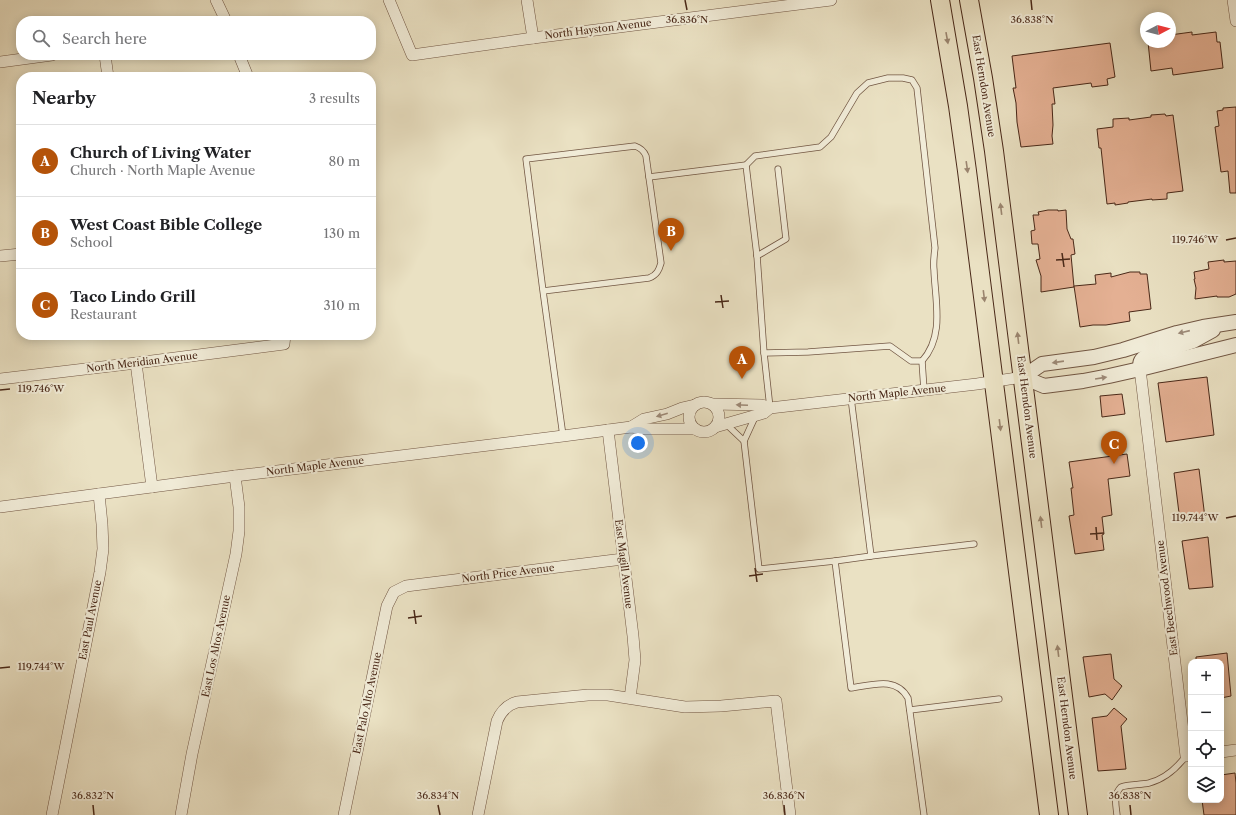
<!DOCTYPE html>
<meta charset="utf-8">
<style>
:root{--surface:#fff;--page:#f6f6f6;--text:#202124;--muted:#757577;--line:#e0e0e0;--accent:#b45309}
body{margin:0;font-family:"Libre Caslon Text",serif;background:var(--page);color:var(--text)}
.controls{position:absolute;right:12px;bottom:12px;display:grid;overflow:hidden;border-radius:8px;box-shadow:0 2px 10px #0003}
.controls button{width:36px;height:36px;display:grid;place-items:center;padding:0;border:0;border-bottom:1px solid var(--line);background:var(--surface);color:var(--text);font:20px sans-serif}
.compass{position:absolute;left:1140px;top:12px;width:36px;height:36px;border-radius:50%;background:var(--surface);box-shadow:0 2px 10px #0003;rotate:83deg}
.you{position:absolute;left:638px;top:443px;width:14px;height:14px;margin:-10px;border:3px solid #fff;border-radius:50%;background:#1a73e8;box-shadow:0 0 0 6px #1a73e833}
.badge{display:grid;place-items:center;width:26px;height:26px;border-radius:50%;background:var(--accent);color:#fff;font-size:13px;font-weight:700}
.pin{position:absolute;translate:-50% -33px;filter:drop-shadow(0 1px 2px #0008)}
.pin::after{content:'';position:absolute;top:21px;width:14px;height:12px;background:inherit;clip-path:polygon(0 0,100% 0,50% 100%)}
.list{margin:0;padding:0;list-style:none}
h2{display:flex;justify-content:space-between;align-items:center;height:52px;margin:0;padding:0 16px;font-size:17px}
h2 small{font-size:13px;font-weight:400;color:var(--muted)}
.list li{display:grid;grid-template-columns:26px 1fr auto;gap:12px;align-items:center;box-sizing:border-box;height:72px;padding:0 16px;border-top:1px solid var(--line)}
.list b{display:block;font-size:15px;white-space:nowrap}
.list p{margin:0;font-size:13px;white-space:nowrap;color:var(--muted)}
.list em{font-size:13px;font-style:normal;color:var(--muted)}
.icon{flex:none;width:22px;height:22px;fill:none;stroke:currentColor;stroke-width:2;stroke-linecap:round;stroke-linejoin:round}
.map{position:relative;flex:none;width:1236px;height:815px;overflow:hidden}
.search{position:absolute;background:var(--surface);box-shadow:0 2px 10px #0003;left:16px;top:16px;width:360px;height:44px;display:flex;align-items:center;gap:10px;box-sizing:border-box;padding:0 14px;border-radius:16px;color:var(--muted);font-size:15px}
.panel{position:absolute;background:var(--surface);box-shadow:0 2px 10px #0003;left:16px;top:72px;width:360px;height:268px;border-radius:16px}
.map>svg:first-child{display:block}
.building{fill:#e4b093;stroke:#492818}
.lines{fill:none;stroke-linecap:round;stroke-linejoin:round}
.service-casing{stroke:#715643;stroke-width:7}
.minor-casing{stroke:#715643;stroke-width:12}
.tertiary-casing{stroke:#715643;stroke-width:16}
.primary-casing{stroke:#492818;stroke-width:20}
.service{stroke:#f1ecd8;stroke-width:5.5}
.minor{stroke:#f1ecd8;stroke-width:11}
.tertiary{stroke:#f1ecd8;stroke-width:14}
.primary{stroke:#eae1c3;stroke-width:18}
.oneway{fill:#9a846e}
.oneway2{fill:#9d8a78}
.ticks{fill:none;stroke:#492818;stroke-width:1.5}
.labels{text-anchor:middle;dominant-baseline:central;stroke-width:4;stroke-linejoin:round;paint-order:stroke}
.street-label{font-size:10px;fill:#492818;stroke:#f1ecd8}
.ticks-label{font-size:10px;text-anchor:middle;fill:#492818;stroke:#f1ecd8;stroke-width:4;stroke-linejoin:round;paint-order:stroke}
</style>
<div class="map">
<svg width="1236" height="815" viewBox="0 0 1236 815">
<rect width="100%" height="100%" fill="#eae1c3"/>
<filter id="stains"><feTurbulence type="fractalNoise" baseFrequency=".005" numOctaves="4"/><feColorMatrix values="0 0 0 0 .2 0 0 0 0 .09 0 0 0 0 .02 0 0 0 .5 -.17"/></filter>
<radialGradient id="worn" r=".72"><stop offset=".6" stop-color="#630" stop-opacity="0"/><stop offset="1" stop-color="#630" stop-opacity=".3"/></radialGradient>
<!-- building -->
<g class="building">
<polygon points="1192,32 1192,35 1216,32 1217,42 1220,42 1223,68 1173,75 1172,68 1151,71 1148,42 1170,42 1170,35"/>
<polygon points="1110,43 1115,77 1107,79 1108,85 1092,87 1091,83 1053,88 1055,104 1052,104 1053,125 1052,136 1053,144 1021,147 1017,122 1016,103 1013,88 1016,88 1012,56"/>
<polygon points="1236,107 1236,193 1230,193 1228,171 1221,172 1215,127 1219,126 1217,111 1223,110 1223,108"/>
<polygon points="1165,114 1166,116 1173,115 1183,191 1167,193 1167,199 1152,200 1152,199 1128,202 1128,203 1115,205 1115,203 1107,204 1101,148 1099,148 1097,129 1113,127 1113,119 1129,118 1129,120 1151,117 1151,115"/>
<polygon points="1048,210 1058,210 1058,211 1066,210 1067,229 1071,239 1073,239 1075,254 1071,255 1074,287 1041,292 1041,276 1036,260 1040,259 1038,244 1032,244 1031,231 1035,230 1033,215 1039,215 1038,212"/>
<polygon points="1224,260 1224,262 1236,261 1236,294 1229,297 1217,297 1217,296 1195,299 1196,288 1194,279 1195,279 1194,272 1209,269 1208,262"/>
<polygon points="1130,272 1140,272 1140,274 1147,274 1151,309 1129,312 1130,321 1106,325 1093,325 1080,327 1074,286 1096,284 1095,275 1111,273 1111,277"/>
<polygon points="1207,377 1214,435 1166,442 1158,383"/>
<polygon points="1122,394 1125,414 1102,417 1100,396"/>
<polygon points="1127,454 1130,476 1108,479 1112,515 1102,517 1104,534 1102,535 1104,550 1075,554 1069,516 1074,515 1071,488 1073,488 1069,462"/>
<polygon points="1199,469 1205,518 1180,521 1174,473"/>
<polygon points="1208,537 1213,587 1189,589 1182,541"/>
<polygon points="1227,653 1231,696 1221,698 1221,662 1196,662 1196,657"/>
<polygon points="1111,654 1114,679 1122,686 1112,700 1105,694 1089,697 1083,657"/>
<polygon points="1114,708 1127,719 1121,726 1126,769 1098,771 1092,718 1107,716"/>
<polygon points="1235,773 1236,783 1236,815 1204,815 1202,800 1221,800 1221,775"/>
</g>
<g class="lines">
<defs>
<g id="service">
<polyline points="746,165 757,256 764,353 770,408"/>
<path d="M649,177L746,165L755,156L820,147L831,137L857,93L868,83L888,78H903L912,80L917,88L935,248C934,256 933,263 934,270C935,300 945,336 922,361L924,390"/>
<polyline points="757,256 786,239 778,169"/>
<path d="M543,291L649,278C657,275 659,270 661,263L646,156C644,151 641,148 635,146L526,159L543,291L563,436"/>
<polyline points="764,353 808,352 890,346 911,361 922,361"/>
<polyline points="851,398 871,556 974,544"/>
<polyline points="726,424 744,441 755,417"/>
<path d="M744,441L759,569L835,561L851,688C872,685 896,676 908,698L924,815"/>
<polyline points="835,561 871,556"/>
<polyline points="910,710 999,699"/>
<path d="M1117,815C1116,805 1113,795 1121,787C1130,784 1140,785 1149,783C1165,779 1176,769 1186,756"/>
</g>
<g id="minor">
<polyline points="216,0 226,21"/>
<polyline points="389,0 412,55 533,38 831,0"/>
<polyline points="527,0 533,38"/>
<polyline points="1233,0 1236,21"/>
<polyline points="105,55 108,77"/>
<polyline points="239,55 248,77"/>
<polyline points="0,62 52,55"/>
<polyline points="0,256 21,254"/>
<polyline points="136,363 152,487"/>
<polyline points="1140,369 1186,756 1191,755"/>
<polyline points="0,379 136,363 284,344 285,335"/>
<circle cx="704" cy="417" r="15"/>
<polyline points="713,404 762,405 770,408 977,384 1023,377"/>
<polyline points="631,427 644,419 667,414 682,408 695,405"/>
<polyline points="715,427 764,413 770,408"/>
<polyline points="608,430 633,636 635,660 630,698"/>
<polyline points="0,507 235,476 563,436 631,427 646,429 695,429"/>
<polyline points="1221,752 1236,750"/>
<polyline points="52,815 100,572 103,549 102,524 99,494"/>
<polyline points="181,815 192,754 236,554 239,531 239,507 235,476"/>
<polyline points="344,815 387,606 394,592 406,586 623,559"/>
<path d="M478,815L497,721C501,711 507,705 517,702L588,695H608L685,707L721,706L776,701L790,815"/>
</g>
<g id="tertiary">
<path d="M1140,369C1140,363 1140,360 1145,357L1193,341L1213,330"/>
<polyline points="1023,377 1042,364 1094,357 1123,350 1177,333 1203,327 1236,322"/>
<polyline points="1023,377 1044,386 1083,381 1109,376 1140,369 1236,345"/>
</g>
<g id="primary">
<polyline points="940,0 958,106 967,171 1049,815"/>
<polyline points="969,0 983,78 994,151 1078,815"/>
</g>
</defs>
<!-- service casing -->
<use href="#service" class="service-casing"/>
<!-- minor casing -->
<use href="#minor" class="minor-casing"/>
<!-- tertiary casing -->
<use href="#tertiary" class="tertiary-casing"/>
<!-- primary casing -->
<use href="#primary" class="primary-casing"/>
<!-- service -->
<use href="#service" class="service"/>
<!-- minor -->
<use href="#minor" class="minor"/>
<!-- tertiary -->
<use href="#tertiary" class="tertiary"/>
<!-- primary -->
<use href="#primary" class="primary"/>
</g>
<!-- one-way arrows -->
<defs><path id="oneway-solid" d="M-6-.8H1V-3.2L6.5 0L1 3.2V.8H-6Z"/></defs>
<g class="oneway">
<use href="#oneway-solid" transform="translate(947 38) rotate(80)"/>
<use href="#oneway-solid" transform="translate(967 167) rotate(82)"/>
<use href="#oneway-solid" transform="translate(1001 209) rotate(-97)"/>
<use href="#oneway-solid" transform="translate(984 296) rotate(83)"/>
<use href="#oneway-solid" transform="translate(1018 338) rotate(-97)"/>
<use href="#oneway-solid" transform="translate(1000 425) rotate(83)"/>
<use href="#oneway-solid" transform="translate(1041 522) rotate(-97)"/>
<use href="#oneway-solid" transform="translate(1058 651) rotate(-97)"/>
</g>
<g class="oneway2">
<use href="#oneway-solid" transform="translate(1184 332) rotate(167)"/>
<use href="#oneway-solid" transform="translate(1058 362) rotate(172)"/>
<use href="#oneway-solid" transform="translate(1101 378) rotate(-9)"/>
<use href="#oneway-solid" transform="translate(742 405) rotate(-177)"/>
<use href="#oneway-solid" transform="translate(662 415) rotate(164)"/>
</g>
<!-- ticks -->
<path class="ticks" d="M685,0L687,10M1031,0L1032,10M1226,240L1236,238M1062,253L1064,267M1056,260L1070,259M721,295L723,308M715,302L729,301M0,390L10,389M1226,518L1236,516M1096,527L1097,540M1090,534L1104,533M755,568L757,582M749,576L763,574M414,610L416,624M408,618L422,616M0,668L10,667M93,805L94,815M438,805L440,815M784,805L785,815M1130,805L1131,815"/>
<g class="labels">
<!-- street labels -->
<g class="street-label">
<text transform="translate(598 29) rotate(-7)">North Hayston Avenue</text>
<text transform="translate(984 86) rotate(81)">East Herndon Avenue</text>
<text transform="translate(142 362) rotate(-7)">North Meridian Avenue</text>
<text transform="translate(897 393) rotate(-6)">North Maple Avenue</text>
<text transform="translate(1027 407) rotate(83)">East Herndon Avenue</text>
<text transform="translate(315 466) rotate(-7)">North Maple Avenue</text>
<text transform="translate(624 564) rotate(83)">East Magill Avenue</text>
<text transform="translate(508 573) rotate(-7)">North Price Avenue</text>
<text transform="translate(1167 598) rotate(-97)">East Beechwood Avenue</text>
<text transform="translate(90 620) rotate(-79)">East Paul Avenue</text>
<text transform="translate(216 646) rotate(-78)">East Los Altos Avenue</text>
<text transform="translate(367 703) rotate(-78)">East Palo Alto Avenue</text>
<text transform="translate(1067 728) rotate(83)">East Herndon Avenue</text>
</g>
</g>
<g class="ticks-label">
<text x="687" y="23">36.836°N</text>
<text x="1032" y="23">36.838°N</text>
<text x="1195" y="243">119.746°W</text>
<text x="41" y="392">119.746°W</text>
<text x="1195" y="521">119.744°W</text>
<text x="41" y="670">119.744°W</text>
<text x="93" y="799">36.832°N</text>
<text x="438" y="799">36.834°N</text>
<text x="784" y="799">36.836°N</text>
<text x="1130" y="799">36.838°N</text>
</g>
<rect width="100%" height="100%" filter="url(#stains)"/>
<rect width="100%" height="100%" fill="url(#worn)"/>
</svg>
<div class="controls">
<button>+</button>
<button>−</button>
<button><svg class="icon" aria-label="locate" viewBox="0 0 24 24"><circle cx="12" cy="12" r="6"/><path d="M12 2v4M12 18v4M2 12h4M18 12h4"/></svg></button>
<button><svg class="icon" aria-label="layers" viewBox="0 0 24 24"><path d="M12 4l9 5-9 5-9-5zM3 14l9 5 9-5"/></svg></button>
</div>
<svg class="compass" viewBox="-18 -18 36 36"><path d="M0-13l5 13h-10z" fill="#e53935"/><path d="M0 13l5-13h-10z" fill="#757577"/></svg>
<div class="you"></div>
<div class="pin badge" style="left:742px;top:379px">A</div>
<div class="pin badge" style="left:671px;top:251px">B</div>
<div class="pin badge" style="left:1114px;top:464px">C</div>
<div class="search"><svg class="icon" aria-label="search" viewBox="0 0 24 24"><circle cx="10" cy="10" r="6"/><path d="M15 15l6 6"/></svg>Search here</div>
<section class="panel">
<h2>Nearby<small>3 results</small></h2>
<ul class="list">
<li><span class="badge">A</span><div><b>Church of Living Water</b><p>Church · North Maple Avenue</p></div><em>80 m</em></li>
<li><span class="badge">B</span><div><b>West Coast Bible College</b><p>School</p></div><em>130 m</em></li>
<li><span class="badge">C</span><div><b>Taco Lindo Grill</b><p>Restaurant</p></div><em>310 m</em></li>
</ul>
</section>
</div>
